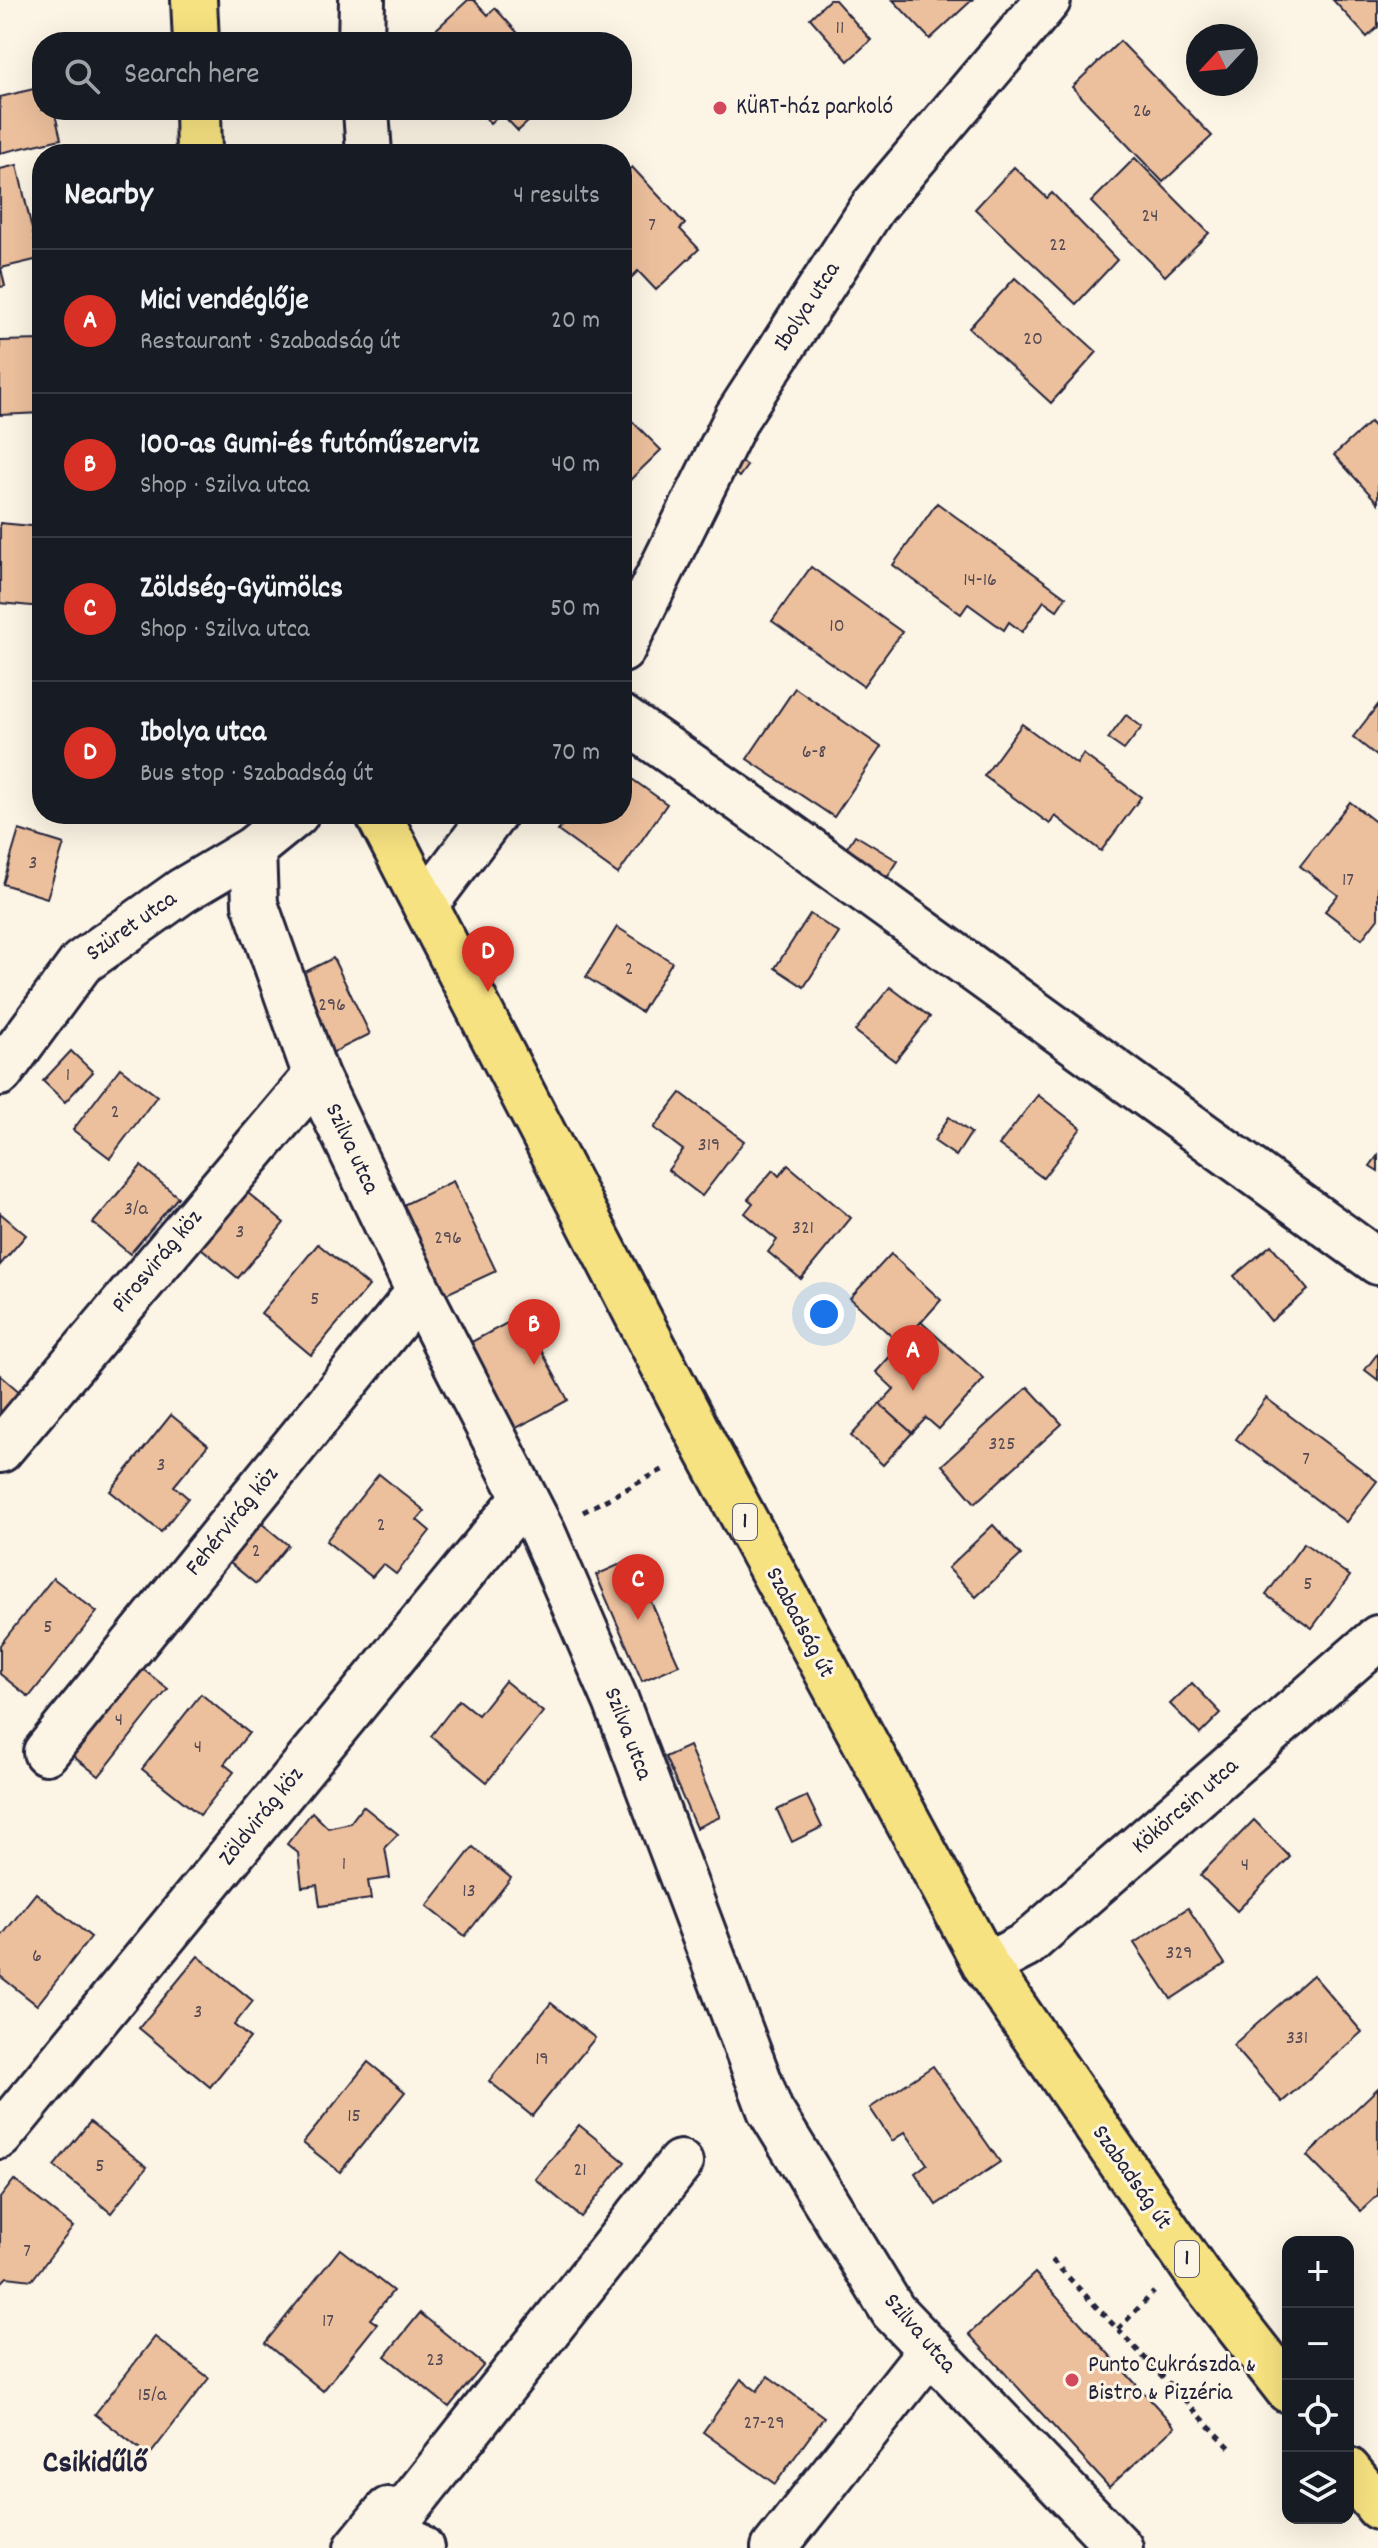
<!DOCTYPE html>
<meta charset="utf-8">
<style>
:root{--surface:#171b24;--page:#242831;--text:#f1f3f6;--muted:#9ea1a6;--line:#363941;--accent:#d93025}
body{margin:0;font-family:Dekko,sans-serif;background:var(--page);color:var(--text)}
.controls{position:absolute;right:24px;bottom:24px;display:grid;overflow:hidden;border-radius:16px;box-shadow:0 8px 32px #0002}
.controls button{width:72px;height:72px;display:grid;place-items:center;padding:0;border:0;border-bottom:2px solid var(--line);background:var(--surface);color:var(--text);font:40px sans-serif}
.compass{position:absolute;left:1186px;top:24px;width:72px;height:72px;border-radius:50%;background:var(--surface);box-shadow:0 8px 32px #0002;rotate:244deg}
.you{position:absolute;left:824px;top:1314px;width:28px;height:28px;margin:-20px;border:6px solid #fff;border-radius:50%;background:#1a73e8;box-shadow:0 0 0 12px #1a73e833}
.badge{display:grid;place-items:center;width:52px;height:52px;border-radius:50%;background:var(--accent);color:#fff;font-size:26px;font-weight:700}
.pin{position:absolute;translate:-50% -66px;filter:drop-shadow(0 2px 4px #0008)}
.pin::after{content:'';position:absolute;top:42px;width:28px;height:24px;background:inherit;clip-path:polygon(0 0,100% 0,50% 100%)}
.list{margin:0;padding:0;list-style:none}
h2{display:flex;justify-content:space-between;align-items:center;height:104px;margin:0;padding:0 32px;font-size:34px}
h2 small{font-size:26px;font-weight:400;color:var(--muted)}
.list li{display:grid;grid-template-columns:52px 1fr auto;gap:24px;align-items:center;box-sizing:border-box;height:144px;padding:0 32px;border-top:2px solid var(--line)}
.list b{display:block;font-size:30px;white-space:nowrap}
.list p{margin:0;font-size:26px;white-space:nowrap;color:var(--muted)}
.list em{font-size:26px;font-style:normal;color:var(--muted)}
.icon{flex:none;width:44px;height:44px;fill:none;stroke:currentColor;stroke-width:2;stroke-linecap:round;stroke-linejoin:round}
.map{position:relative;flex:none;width:1378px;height:2548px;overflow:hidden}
.search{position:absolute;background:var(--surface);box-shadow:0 8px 32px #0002;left:32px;top:32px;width:600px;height:88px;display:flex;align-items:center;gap:20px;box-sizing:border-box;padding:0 28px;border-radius:32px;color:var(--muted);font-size:30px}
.panel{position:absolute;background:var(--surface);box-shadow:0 8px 32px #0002;left:32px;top:144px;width:600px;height:680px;border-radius:32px}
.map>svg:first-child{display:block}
.building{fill:#edc09d;stroke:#22223b;stroke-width:2}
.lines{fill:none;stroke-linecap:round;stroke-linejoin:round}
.minor-casing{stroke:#22223b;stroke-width:50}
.major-casing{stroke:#22223b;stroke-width:50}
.path{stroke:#22223b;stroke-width:5;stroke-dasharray:6 6;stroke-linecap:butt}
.minor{stroke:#fcf5e5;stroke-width:44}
.major{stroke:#f7e281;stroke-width:44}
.poi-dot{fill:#d1495b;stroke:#fcf5e5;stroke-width:3}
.labels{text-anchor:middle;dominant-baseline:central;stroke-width:6;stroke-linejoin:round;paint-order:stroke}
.number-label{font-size:20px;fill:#554a54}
.shield{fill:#fcf5e5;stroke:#63616e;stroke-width:2}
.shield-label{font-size:22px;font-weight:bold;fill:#22223b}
.poi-label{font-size:24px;fill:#22223b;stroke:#fcf5e5;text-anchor:start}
.street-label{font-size:24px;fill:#22223b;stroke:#fcf5e5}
.district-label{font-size:32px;font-weight:bold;fill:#22223b;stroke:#fcf5e5}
</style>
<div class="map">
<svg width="1378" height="2548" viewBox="0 0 1378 2548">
<rect width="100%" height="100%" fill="#fcf5e5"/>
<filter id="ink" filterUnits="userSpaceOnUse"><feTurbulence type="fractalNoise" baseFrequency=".0125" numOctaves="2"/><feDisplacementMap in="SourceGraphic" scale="16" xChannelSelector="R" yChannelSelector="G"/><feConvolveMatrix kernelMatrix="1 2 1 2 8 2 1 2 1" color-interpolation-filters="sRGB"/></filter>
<g filter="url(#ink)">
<!-- building -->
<g class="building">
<polygon points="468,0 474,0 488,15 495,8 526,42 437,42 430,35"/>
<polygon points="829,0 835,0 871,40 848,61 810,18"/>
<polygon points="893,0 972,0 930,39"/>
<polygon points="1333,0 1378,0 1378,27 1367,37"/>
<polygon points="1120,41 1212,136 1163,182 1072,87"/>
<polygon points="42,87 42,110 54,110 61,139 0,153 0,97"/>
<polygon points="479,110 541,110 518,131 501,113 490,123"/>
<polygon points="1135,158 1209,233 1165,276 1091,202"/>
<polygon points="17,165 39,259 1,268 5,286 0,287 0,169"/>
<polygon points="632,167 685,224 680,229 699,249 656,290 638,271 627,282 622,276 622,170 625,173"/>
<polygon points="1014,167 1047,198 1052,193 1117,260 1076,304 975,209"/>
<polygon points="1015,278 1097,352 1051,403 969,328"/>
<polygon points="42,340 42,413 0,415 0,341"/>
<polygon points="622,411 661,450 628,482 622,476"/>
<polygon points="1370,422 1378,431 1378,503 1334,455"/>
<polygon points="739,460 747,466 739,477 731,470"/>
<polygon points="937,503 1066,597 1057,610 1044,601 1022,632 1009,622 1004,630 968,604 961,614 893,565"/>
<polygon points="0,523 42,527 42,607 0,603"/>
<polygon points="811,567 902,632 863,686 772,621"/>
<polygon points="795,688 881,747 834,817 747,759"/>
<polygon points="1378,705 1378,757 1353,737"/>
<polygon points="1126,715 1142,727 1124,750 1108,739"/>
<polygon points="1022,724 1077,764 1083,754 1141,797 1101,851 1055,816 1050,824 984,776"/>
<polygon points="622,772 667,804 618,874 558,831 570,814 622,814"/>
<polygon points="1350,802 1378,824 1378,918 1362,939 1325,911 1338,895 1300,866"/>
<polygon points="19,830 64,844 47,898 3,884"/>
<polygon points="855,835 898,861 882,886 839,860"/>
<polygon points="810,914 839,933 804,987 775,968"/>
<polygon points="617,927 672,962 641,1012 586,977"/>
<polygon points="333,958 370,1034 330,1054 293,978"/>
<polygon points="890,987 930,1017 895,1061 855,1031"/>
<polygon points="71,1051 93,1072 65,1102 43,1081"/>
<polygon points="120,1068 157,1096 110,1158 73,1130"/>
<polygon points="681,1093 744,1141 702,1196 668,1170 683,1150 654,1128"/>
<polygon points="1038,1095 1081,1128 1043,1178 999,1145"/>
<polygon points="949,1117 971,1133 956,1156 934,1141"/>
<polygon points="1378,1155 1378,1171 1370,1166"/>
<polygon points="788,1165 851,1218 801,1279 768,1252 777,1240 745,1213 753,1203 748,1199 773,1170 779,1176"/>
<polygon points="141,1166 178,1197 130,1254 93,1223"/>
<polygon points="453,1181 496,1271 442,1296 399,1207"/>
<polygon points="242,1188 284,1223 238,1278 196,1244"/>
<polygon points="0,1213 26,1235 0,1265"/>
<polygon points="318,1244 369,1286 311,1355 261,1313"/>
<polygon points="1271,1245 1308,1290 1271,1321 1234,1276"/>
<polygon points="891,1254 941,1300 901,1345 850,1298"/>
<polygon points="522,1315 568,1400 511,1431 466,1345"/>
<polygon points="921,1322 984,1379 939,1429 926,1418 912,1433 880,1404 894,1389 876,1372"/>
<polygon points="1378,1353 1378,1380 1365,1370"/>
<polygon points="0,1375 29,1400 0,1433"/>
<polygon points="1028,1387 1062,1424 975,1503 942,1465"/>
<polygon points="1266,1398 1377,1481 1346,1522 1236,1439"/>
<polygon points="880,1404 912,1433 883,1465 851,1436"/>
<polygon points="171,1415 208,1445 174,1486 188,1498 161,1532 110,1491"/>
<polygon points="379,1474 425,1511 417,1520 430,1531 396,1574 383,1564 372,1577 326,1541"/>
<polygon points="256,1519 288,1545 256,1584 224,1558"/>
<polygon points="993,1525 1021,1555 976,1597 948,1568"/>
<polygon points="1304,1543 1350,1576 1312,1628 1266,1595"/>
<polygon points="632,1559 679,1665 642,1681 596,1575"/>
<polygon points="53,1578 97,1612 29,1697 0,1674 0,1645"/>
<polygon points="140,1667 168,1689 99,1776 70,1754"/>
<polygon points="505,1681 543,1712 487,1782 431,1736 459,1700 478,1715"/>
<polygon points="1192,1683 1221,1713 1200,1734 1170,1704"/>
<polygon points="201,1694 249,1733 224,1764 234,1772 200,1815 142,1769"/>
<polygon points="689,1746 720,1817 696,1828 665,1757"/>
<polygon points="807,1796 822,1827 792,1842 777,1810"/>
<polygon points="363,1806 398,1834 385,1847 390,1878 368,1881 371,1899 320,1906 317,1885 302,1887 298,1853 287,1844 312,1812 328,1828 350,1823"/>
<polygon points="1254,1820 1290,1857 1237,1911 1200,1875"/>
<polygon points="473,1847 511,1878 465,1936 427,1906"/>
<polygon points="36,1893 91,1937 37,2005 0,1976 0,1938"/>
<polygon points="1188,1908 1225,1964 1171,1999 1134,1943"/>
<polygon points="198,1956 253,2001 234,2025 250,2038 210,2087 139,2028"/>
<polygon points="1313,1975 1362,2032 1282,2102 1233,2045"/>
<polygon points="551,2003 595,2038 532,2116 489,2081"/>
<polygon points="368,2062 405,2092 340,2172 303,2143"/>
<polygon points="933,2066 1000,2162 936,2205 915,2173 927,2164 905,2132 892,2141 870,2108"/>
<polygon points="1378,2088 1378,2195 1361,2211 1307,2156"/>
<polygon points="90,2122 147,2167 111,2213 54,2166"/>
<polygon points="579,2125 625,2162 581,2217 535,2179"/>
<polygon points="14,2180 73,2227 32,2280 7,2277 0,2284 0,2198"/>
<polygon points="340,2249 393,2291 370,2319 377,2324 323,2391 265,2343"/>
<polygon points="1035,2273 1175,2427 1109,2487 969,2334"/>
<polygon points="420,2313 484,2365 449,2407 385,2356"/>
<polygon points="155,2337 209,2378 149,2456 95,2414"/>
<polygon points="768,2376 824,2417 775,2484 703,2432 741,2379 757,2391"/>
</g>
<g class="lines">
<defs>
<g id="minor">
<polyline points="361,42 362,0"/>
<polyline points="366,110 369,154"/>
<polyline points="622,650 737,417 873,207 1048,0"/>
<polyline points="622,718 742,801 1378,1262"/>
<polyline points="253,849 255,904 316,1076 419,1292 543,1533 616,1701 770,2110 893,2311 1120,2548"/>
<polyline points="425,905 494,814"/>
<polyline points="0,1073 81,963 182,891 253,849 296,814"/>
<polyline points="0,1450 316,1076"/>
<polyline points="46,1752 419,1292"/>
<polyline points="986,1966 1026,1945 1378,1638"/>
<polyline points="0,2136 524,1498"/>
<polyline points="357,2548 388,2510 399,2520"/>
<polyline points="421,2548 393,2526 680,2163"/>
<polyline points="774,2548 931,2349"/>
</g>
<g id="major">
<polyline points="194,0 196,42"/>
<polyline points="198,110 199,154"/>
<polyline points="378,814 706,1448 986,1966 1199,2276 1288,2390"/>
<polyline points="1348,2470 1378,2507"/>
</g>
</defs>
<!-- minor casing -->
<use href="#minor" class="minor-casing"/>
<!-- major casing -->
<use href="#major" class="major-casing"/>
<!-- path -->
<g class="path">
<polyline points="583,1512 666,1468"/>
<polyline points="1052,2260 1233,2451"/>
<polyline points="1118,2329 1154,2292"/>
</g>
<!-- minor -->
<use href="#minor" class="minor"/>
<!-- major -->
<use href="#major" class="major"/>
</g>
</g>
<!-- markers -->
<g class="poi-dot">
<circle cx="720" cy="108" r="8"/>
<circle cx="1072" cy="2380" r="8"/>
</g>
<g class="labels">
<!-- number labels -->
<g class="number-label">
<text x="840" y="29">11</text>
<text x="1142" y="112">26</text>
<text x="1150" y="217">24</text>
<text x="652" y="226">7</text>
<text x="1058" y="246">22</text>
<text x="1033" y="340">20</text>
<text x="980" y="581">14-16</text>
<text x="837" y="627">10</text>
<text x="814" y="753">6-8</text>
<text x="33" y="864">3</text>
<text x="1348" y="881">17</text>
<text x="629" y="970">2</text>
<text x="332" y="1006">296</text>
<text x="68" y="1076">1</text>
<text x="115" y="1113">2</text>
<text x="709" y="1146">319</text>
<text x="136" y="1210">3/a</text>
<text x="803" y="1229">321</text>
<text x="240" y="1233">3</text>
<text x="448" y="1239">296</text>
<text x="315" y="1300">5</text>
<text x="1002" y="1445">325</text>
<text x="1306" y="1460">7</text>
<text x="161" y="1466">3</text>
<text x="381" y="1526">2</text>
<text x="256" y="1552">2</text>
<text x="1308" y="1585">5</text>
<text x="48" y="1628">5</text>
<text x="119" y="1721">4</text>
<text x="198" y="1748">4</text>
<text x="344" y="1865">1</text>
<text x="1245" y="1866">4</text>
<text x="469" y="1892">13</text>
<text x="1179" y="1954">329</text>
<text x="37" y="1957">6</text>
<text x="198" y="2013">3</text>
<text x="1297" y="2039">331</text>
<text x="542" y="2060">19</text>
<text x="354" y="2117">15</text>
<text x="100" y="2167">5</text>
<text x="580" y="2171">21</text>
<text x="27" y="2252">7</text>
<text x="328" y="2322">17</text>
<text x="435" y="2361">23</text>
<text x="152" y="2396">15/a</text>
<text x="764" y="2424">27-29</text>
</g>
<!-- shield labels -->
<g class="shield">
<rect x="733" y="1504" width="24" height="36" rx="6"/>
<rect x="1175" y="2241" width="24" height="36" rx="6"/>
</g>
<g class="shield-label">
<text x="745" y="1522">1</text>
<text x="1187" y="2259">1</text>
</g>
<!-- poi labels -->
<g class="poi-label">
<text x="736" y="108">KÜRT-ház parkoló</text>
<text x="1088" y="2366">Punto Cukrászda &amp;<tspan x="1088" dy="28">Bistro &amp; Pizzéria</tspan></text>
</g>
<!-- street labels -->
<g class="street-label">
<text transform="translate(808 307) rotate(-57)">Ibolya utca</text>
<text transform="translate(132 927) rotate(-35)">Szüret utca</text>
<text transform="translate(351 1149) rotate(65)">Szilva utca</text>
<text transform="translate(158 1262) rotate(-50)">Pirosvirág köz</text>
<text transform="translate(233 1522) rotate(-51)">Fehérvirág köz</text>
<text transform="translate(799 1623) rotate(62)">Szabadság út</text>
<text transform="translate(627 1734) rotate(69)">Szilva utca</text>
<text transform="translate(1186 1807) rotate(-41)">Kökörcsin utca</text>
<text transform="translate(262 1817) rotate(-51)">Zöldvirág köz</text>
<text transform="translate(1131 2178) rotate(55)">Szabadság út</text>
<text transform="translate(919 2334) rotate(49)">Szilva utca</text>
</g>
<!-- district labels -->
<g class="district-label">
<text x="95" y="2465">Csikidűlő</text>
</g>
</g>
</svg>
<div class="controls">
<button>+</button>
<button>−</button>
<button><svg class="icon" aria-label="locate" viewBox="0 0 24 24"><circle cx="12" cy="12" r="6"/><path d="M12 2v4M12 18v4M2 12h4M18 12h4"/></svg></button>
<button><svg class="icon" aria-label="layers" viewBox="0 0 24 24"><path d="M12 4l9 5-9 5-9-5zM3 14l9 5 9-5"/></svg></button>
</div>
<svg class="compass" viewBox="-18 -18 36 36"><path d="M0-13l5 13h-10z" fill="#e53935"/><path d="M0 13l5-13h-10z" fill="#9ea1a6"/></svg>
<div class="you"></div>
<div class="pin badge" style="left:913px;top:1391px">A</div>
<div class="pin badge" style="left:534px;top:1365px">B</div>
<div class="pin badge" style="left:638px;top:1620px">C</div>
<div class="pin badge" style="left:488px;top:992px">D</div>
<div class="search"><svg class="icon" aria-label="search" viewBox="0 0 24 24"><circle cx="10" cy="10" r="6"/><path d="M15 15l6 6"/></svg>Search here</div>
<section class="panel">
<h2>Nearby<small>4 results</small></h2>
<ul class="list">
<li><span class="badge">A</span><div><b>Mici vendéglője</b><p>Restaurant · Szabadság út</p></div><em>20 m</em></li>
<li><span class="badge">B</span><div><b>100-as Gumi-és futóműszerviz</b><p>Shop · Szilva utca</p></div><em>40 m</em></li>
<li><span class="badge">C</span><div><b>Zöldség-Gyümölcs</b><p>Shop · Szilva utca</p></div><em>50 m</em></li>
<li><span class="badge">D</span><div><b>Ibolya utca</b><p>Bus stop · Szabadság út</p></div><em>70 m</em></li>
</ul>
</section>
</div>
